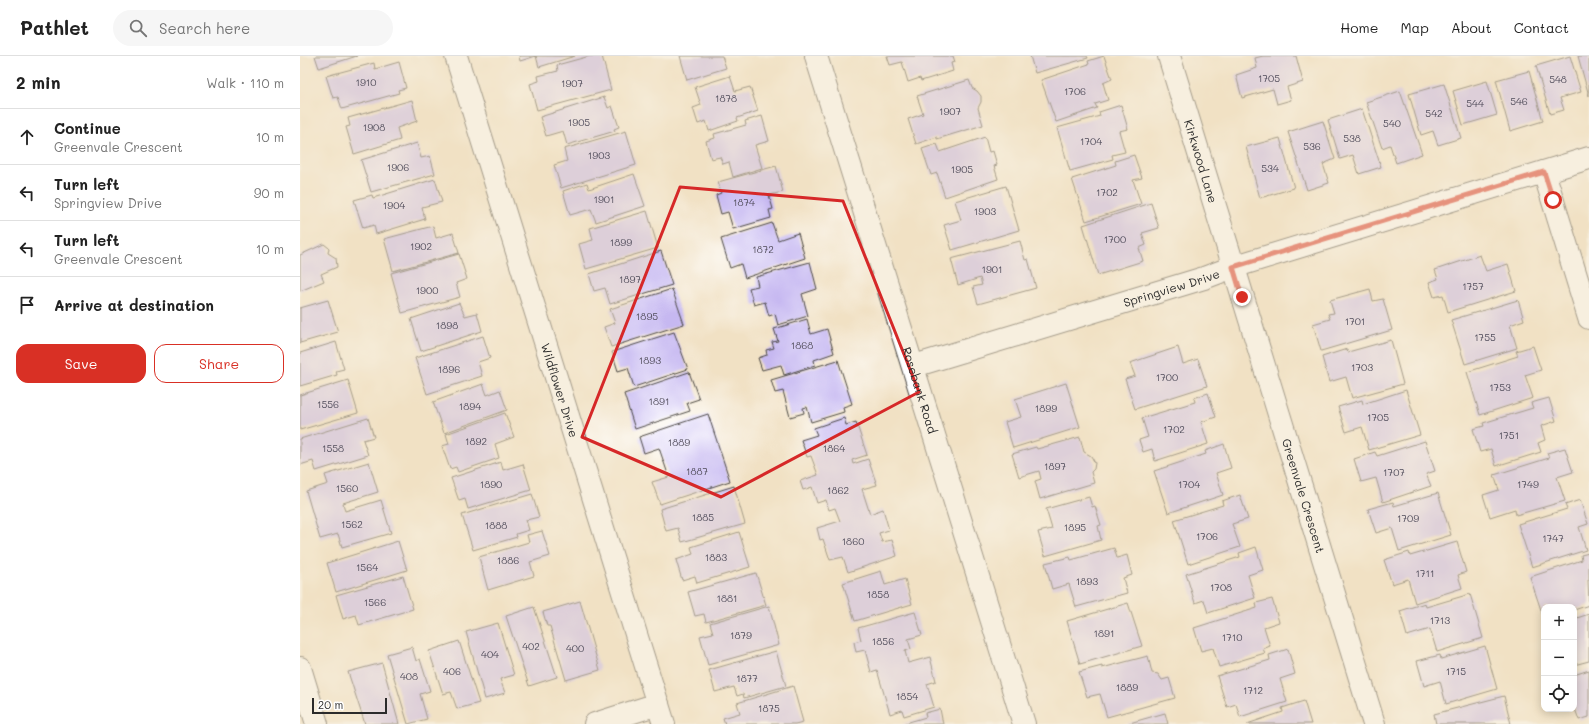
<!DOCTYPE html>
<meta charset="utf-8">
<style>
:root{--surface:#fff;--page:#f6f6f6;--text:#222;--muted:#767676;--line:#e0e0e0;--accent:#d93025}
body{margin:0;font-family:Mali,sans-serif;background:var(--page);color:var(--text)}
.controls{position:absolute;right:12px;bottom:12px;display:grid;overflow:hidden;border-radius:8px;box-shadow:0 2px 10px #0003}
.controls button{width:36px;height:36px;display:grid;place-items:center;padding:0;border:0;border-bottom:1px solid var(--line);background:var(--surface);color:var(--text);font:20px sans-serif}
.scale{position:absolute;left:12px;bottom:10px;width:75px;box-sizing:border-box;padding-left:4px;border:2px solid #2b2b2b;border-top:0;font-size:11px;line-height:14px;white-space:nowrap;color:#2b2b2b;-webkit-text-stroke:3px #fff;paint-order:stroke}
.stop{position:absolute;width:12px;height:12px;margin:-9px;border:3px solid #d93025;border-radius:50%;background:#fff}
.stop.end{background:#d93025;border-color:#fff;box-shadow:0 1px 4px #0008}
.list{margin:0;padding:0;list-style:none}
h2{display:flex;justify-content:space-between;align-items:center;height:52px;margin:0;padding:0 16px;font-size:17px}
h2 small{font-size:13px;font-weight:400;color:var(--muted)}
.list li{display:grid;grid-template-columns:26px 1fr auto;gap:12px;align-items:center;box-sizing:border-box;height:56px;padding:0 16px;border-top:1px solid var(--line)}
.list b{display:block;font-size:15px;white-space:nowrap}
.list p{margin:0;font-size:13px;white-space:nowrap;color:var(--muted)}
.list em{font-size:13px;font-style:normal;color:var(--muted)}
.actions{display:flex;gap:8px;padding:12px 16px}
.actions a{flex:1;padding:9px 0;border:1px solid var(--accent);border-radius:12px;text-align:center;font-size:14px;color:var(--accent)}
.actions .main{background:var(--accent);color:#fff}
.icon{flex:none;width:22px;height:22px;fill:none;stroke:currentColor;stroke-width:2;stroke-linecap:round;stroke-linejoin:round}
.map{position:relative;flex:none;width:1289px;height:668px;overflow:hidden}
header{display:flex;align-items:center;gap:24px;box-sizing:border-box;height:56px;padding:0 20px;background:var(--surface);border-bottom:1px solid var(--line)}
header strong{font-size:19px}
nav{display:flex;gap:22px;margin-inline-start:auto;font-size:14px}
.search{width:280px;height:36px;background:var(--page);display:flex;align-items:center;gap:10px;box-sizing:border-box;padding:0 14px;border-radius:22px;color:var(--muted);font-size:15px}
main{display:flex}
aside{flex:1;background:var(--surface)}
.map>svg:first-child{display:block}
.building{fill:#c6b8f1}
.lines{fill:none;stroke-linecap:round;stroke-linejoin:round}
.minor-casing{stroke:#494642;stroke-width:24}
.tertiary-casing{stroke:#494642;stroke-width:24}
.minor{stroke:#fff;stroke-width:22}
.tertiary{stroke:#fff;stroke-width:22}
.route{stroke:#d93025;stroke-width:5}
.marked{fill:none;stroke:#d62828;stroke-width:3;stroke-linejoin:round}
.labels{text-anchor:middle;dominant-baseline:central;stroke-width:4;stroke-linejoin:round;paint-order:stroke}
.number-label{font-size:10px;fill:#524e5c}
.street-label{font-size:12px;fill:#2b2b2b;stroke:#fff}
</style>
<header>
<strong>Pathlet</strong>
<div class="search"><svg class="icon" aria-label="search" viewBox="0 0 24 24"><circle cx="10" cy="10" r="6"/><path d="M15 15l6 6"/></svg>Search here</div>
<nav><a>Home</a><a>Map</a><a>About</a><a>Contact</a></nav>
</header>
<main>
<aside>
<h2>2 min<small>Walk · 110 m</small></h2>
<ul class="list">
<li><svg class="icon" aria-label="ahead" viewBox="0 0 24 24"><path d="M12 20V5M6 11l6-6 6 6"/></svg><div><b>Continue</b><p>Greenvale Crescent</p></div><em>10 m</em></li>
<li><svg class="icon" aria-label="left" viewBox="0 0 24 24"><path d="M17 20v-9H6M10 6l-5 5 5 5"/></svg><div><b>Turn left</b><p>Springview Drive</p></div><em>90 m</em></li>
<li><svg class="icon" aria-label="left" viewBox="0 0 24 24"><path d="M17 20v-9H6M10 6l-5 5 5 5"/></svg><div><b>Turn left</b><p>Greenvale Crescent</p></div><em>10 m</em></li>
<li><svg class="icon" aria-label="arrive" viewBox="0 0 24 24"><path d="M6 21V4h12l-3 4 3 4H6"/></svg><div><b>Arrive at destination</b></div></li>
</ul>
<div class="actions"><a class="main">Save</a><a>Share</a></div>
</aside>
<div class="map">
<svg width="1289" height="668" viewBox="0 0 1289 668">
<rect width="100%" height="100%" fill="#fff"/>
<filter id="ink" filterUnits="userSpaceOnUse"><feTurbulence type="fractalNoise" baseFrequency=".025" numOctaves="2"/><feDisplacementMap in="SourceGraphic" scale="8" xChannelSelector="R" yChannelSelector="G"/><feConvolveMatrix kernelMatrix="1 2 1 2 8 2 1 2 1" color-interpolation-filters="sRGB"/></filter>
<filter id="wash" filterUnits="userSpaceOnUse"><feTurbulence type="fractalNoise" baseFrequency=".012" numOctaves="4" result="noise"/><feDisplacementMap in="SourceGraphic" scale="16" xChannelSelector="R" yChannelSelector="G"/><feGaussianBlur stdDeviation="0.9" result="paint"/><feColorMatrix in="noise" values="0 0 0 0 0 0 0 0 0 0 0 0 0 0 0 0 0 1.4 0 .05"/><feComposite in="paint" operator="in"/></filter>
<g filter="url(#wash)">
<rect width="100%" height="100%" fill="#f1e1c4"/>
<g id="blocks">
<!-- building -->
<g class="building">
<polygon points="15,0 57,0 19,12"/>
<polygon points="219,0 236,0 220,5"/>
<polygon points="236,0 275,0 239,11"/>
<polygon points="290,0 302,0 311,34 237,54 230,28 239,25 238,20 258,15 257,9"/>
<polygon points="380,0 422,0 426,12 387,24"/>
<polygon points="587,0 653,0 655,6 651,7 653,15 621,25 620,22 608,26 602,6 590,9"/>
<polygon points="730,0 787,0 788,2 735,17"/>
<polygon points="804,0 812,23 803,27 808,44 795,48 797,52 756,66 741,24 789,8 788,5"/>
<polygon points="963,0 996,0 1003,26 987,31 991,44 977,48 973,33 942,42 936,19 957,12 955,2"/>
<polygon points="1270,0 1281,36 1260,42 1264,54 1250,58 1236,10"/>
<polygon points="1278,0 1289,0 1289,40"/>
<polygon points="99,6 106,32 98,34 99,37 42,53 38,41 33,42 26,20 74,7 75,13"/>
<polygon points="1229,15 1243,65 1210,75 1196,24"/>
<polygon points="430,20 435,35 450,31 458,55 437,62 438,65 409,75 406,65 398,68 393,52 401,49 395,31"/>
<polygon points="669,24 672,32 677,35 681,40 681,46 678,52 683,69 637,83 637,81 616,88 608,63 623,58 617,40"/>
<polygon points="1187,25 1197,59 1163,69 1153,35"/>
<polygon points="1144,28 1161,82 1138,89 1133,75 1121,79 1109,38"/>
<polygon points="1100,35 1122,98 1096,107 1090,89 1082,92 1066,46"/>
<polygon points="304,41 308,52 312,50 319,71 314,73 315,75 267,89 263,75 246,80 240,61"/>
<polygon points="112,44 117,65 97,72 100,84 54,98 46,71 50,70 48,62"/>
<polygon points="821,49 828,73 819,75 825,96 812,99 813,103 770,115 757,72 800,60 799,56"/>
<polygon points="1062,53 1081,111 1059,118 1053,99 1040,103 1028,64"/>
<polygon points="462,60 469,85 455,89 462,112 433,121 429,106 423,108 420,101 411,103 406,85 415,82 414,78 446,69 445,65"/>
<polygon points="1023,65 1035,103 1023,108 1029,127 1007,134 988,76"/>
<polygon points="326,75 336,109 261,132 254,109 267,105 264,93"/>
<polygon points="685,81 689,96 693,95 697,109 694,110 698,123 645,141 637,117 631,119 622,93 637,88 640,96"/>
<polygon points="980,82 994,132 960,142 946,91"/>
<polygon points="117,87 121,102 130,100 135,118 71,136 61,104"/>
<polygon points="834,99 842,122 833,124 841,148 786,165 772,123 816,109 815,105"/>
<polygon points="476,110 483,136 469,139 473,153 469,154 471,162 433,173 428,156 421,158 416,139 421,137 418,126"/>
<polygon points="334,118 345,150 296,166 291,153 270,159 263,135 287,127 289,133"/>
<polygon points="135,123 142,146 122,151 125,163 76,178 74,169 63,172 54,144 72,139 73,142"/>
<polygon points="706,130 719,174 652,194 644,169 661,164 655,145"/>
<polygon points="851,147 859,172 842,177 846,189 839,192 843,205 798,219 783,169"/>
<polygon points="347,155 358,192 286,213 279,188 293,184 290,172"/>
<polygon points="472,167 478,184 498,177 505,202 445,222 441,208 430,212 421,183"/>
<polygon points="133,170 136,182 153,177 159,197 93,215 84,183"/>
<polygon points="720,185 725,204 728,203 736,232 678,248 673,231 682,229 680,222 658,229 651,203"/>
<polygon points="24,188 29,192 28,197 36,202 37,211 21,218 24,225 0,235 0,199"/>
<polygon points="361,195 372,229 310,248 305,232 294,235 289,218"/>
<polygon points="159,198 167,223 156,227 160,241 102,257 91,217"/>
<polygon points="1180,199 1186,215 1208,208 1216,235 1148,256 1143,239 1134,241 1129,226 1138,223 1135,214"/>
<polygon points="510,206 517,233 502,238 508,260 478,269 475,258 469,260 465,246 454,249 449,232 458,230 456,221"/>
<polygon points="372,233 384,268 311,291 304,271 315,267 310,253"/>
<polygon points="1070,233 1073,245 1083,243 1092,274 1021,295 1013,268 1030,263 1028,258 1034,257 1030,244"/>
<polygon points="28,244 38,276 0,287 0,252"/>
<polygon points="1218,244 1224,264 1210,269 1217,292 1165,308 1151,264"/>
<polygon points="159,247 165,260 177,257 182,275 121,295 111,263"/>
<polygon points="507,263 511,278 527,273 534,297 514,304 515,309 484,319 481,309 462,314 458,302 467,299 466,294 474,292 472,286 478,285 474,273"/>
<polygon points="374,276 388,313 334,331 328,312 318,315 312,296"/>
<polygon points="183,280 190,302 178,306 182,320 127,338 115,302"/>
<polygon points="1091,284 1103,328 1052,342 1046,321 1029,326 1022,301 1047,293 1048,296"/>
<polygon points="36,286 44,313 36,315 37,319 0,330 0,297"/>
<polygon points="1233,290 1241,314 1225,319 1233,342 1180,359 1167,316 1218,300 1216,295"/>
<polygon points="878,291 883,308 898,303 907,330 835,353 825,323 835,320 830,307"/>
<polygon points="538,304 552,348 543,351 544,356 511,366 507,351 503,352 504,357 490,361 483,335 475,337 471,324"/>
<polygon points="389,316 399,343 387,347 390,355 335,373 324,338"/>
<polygon points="48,324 58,357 0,374 0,339"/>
<polygon points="766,327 780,371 713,392 705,366 721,361 715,343"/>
<polygon points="183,328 187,339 200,334 207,354 144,377 133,346"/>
<polygon points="1106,334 1120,379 1069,394 1062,371 1046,376 1038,351 1062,344 1063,348"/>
<polygon points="908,337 916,361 901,366 908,388 855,405 852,393 843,396 839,384 848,381 842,362 895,346 894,342"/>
<polygon points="1249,342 1256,365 1241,370 1245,384 1238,387 1241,396 1196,410 1191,393 1180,396 1173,373 1184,370 1183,367 1233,352 1231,347"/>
<polygon points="205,357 214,381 195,388 199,402 158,416 156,411 150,413 142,390 149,388 146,378"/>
<polygon points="408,358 430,425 360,448 352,426 369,421 359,392 344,397 339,381"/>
<polygon points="68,362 74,381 63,384 68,399 16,415 13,405 0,409 0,383"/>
<polygon points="544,362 546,369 556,366 567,399 552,404 553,408 568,403 577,429 562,433 570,458 583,453 589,474 579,477 582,486 592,484 597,500 548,516 543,501 530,504 523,483 520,484 517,472 540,465 535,452 529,454 526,444 517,447 512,431 503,434 500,425 518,419 511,400 507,401 501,384 517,379 514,372"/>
<polygon points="780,381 784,396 791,400 795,407 794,413 791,416 794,427 740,443 735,425 741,423 739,415 719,421 712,398 736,391 737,393"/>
<polygon points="1125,385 1135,415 1126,418 1131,430 1083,446 1076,422 1061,426 1054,403 1075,396 1077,400"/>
<polygon points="924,388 931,412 916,417 923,439 868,457 854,415 906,398 905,395"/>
<polygon points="1265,392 1273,416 1257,421 1265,445 1216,459 1215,453 1190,461 1183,439 1199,434 1194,419 1249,402 1247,397"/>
<polygon points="69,406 78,436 43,447 45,455 81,444 91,477 42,491 38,478 20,483 6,435 28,428 25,419"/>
<polygon points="201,406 203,414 223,408 231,434 168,453 165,443 159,445 151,422"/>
<polygon points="434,430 445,468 382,486 378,472 366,475 360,453"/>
<polygon points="1138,437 1151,479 1099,495 1092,472 1076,477 1068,453 1093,446 1094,450"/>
<polygon points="232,438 239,461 226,464 229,474 216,478 217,481 173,494 162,459"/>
<polygon points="940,439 948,463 932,468 940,491 888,508 874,464 923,449 922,445"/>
<polygon points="789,441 792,451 795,450 801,469 798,470 801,484 745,500 738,476 752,473 746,453"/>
<polygon points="1280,444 1288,468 1279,471 1286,494 1232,511 1218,468 1267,453 1265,449"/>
<polygon points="242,475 250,500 230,506 234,520 188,534 179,501 229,486 227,479"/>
<polygon points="439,476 450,511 397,527 395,520 382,524 376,504 393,498 391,491"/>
<polygon points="98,485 107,514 36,536 27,507"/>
<polygon points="1157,486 1166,516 1158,519 1162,532 1115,547 1108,523 1092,528 1084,504 1109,496 1110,500"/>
<polygon points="956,491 963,514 948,519 955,542 908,557 904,544 895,547 886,518 940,501 939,497"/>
<polygon points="814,492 817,502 827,499 832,519 823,522 827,537 776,551 769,528 752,533 745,507 770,501 771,504"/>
<polygon points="1289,497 1289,524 1288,524 1289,549 1274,554 1274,551 1244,551 1244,563 1230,521 1282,504 1281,499"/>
<polygon points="581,515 585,529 605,523 612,548 555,565 543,527"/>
<polygon points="456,517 466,549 406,566 404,558 395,560 388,536"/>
<polygon points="103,520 113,553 59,569 56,559 43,563 36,539"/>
<polygon points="1170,538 1183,582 1137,596 1130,573 1107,580 1100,555 1125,547 1126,551"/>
<polygon points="972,543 979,566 964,571 970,590 963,593 965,597 919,611 913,592 901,595 894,572 957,552 956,547"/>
<polygon points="280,545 300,614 266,624 250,570 247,570 243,556"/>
<polygon points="828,547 842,590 780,608 767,565"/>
<polygon points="469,550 479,589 408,609 400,580 413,577 410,567"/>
<polygon points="234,551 257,621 229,630 206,560"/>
<polygon points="615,556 622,579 608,583 611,593 605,595 608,607 630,601 636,625 627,628 634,651 604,660 602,654 590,658 577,614 571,616 565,594 556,596 554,586 561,584 558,572"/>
<polygon points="1289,558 1289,605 1274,609 1274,563"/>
<polygon points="198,567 214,619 200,623 205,637 185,643 166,576"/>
<polygon points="159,585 179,647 157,653 151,636 143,638 129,595"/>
<polygon points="1185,590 1197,633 1146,648 1140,625 1124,630 1117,605 1140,599 1141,603"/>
<polygon points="112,591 116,605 120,603 130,635 120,638 127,663 108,668 87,598"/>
<polygon points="988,593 995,618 980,623 987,646 940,661 936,648 927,651 917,620 970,604 969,599"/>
<polygon points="476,595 486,630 444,642 443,638 437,640 434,631 415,636 409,614"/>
<polygon points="848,600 852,617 858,618 862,624 869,622 875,642 807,661 800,638 787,641 779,616 802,610 802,612"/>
<polygon points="82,607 99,668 65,668 48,616"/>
<polygon points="1289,614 1289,661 1279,664 1274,650 1274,619"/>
<polygon points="493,630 503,666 495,668 425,668 423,662 440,657 437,647"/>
<polygon points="1204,640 1211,668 1136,668 1134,658"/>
<polygon points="1004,645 1011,668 947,668 983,656 982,652"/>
<polygon points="640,653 643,668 602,668 626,661 625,657"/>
<polygon points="865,657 868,668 826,668"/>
</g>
</g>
</g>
<g filter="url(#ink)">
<use href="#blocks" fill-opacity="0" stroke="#494642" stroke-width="1"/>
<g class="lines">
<defs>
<g id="minor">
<path id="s1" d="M156,0L364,668"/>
<path id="s2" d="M869,0L1074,668"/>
<polyline points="1244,116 1289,262"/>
<path id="s3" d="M614,310L904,222L933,211L1289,102"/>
<polyline points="0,612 17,668"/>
<polyline points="295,668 358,648"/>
</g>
<g id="tertiary">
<path id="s4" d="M516,0L724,668"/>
</g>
</defs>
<!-- minor casing -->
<use href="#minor" class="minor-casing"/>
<!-- tertiary casing -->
<use href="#tertiary" class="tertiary-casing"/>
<!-- minor -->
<use href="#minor" class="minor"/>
<!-- tertiary -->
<use href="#tertiary" class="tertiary"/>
</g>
</g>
<g class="lines" filter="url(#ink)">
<!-- route -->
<polyline class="route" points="942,241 933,211 1244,116 1253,144"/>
</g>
<!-- marked area -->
<path d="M0 0H1289V668H0ZM380,131L543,145L619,336L421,441L282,381Z" fill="#f1e1c4" fill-opacity=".55" fill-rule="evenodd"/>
<path class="marked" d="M380,131L543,145L619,336L421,441L282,381Z"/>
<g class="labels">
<!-- number labels -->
<g class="number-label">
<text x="969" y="22">1705</text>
<text x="1258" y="23">548</text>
<text x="66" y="26">1910</text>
<text x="272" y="27">1907</text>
<text x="775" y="35">1706</text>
<text x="426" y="42">1878</text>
<text x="1219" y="45">546</text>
<text x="1175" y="47">544</text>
<text x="650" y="55">1907</text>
<text x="1134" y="57">542</text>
<text x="279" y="66">1905</text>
<text x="1092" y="67">540</text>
<text x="74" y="71">1908</text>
<text x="1052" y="82">538</text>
<text x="791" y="85">1704</text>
<text x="1012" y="90">536</text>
<text x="299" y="99">1903</text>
<text x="98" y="111">1906</text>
<text x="970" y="112">534</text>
<text x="662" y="113">1905</text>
<text x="807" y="136">1702</text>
<text x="304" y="143">1901</text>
<text x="444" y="146">1874</text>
<text x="94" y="149">1904</text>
<text x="685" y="155">1903</text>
<text x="815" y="183">1700</text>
<text x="321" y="186">1899</text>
<text x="121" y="190">1902</text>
<text x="463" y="193">1872</text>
<text x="692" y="213">1901</text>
<text x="330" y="223">1897</text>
<text x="1173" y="230">1757</text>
<text x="127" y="234">1900</text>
<text x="347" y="260">1895</text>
<text x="1055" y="265">1701</text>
<text x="147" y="269">1898</text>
<text x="1185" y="281">1755</text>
<text x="502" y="289">1868</text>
<text x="350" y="304">1893</text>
<text x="1062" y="311">1703</text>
<text x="149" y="313">1896</text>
<text x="867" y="321">1700</text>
<text x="1200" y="331">1753</text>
<text x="359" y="345">1891</text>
<text x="28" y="348">1556</text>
<text x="170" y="350">1894</text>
<text x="746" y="352">1899</text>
<text x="1078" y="361">1705</text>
<text x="874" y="373">1702</text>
<text x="1209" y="379">1751</text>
<text x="176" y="385">1892</text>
<text x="379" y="386">1889</text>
<text x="33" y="392">1558</text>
<text x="534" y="392">1864</text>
<text x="755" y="410">1897</text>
<text x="397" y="415">1887</text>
<text x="1094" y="416">1707</text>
<text x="191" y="428">1890</text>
<text x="889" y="428">1704</text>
<text x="1228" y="428">1749</text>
<text x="47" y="432">1560</text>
<text x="538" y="434">1862</text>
<text x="403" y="461">1885</text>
<text x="1108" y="462">1709</text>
<text x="52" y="468">1562</text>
<text x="196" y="469">1888</text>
<text x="775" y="471">1895</text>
<text x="907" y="480">1706</text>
<text x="1253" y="482">1747</text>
<text x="553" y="485">1860</text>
<text x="416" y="501">1883</text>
<text x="208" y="504">1886</text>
<text x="67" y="511">1564</text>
<text x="1125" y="517">1711</text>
<text x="787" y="525">1893</text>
<text x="921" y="531">1708</text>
<text x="578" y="538">1858</text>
<text x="427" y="542">1881</text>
<text x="75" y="546">1566</text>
<text x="1140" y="564">1713</text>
<text x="804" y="577">1891</text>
<text x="441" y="579">1879</text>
<text x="932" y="581">1710</text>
<text x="583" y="585">1856</text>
<text x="231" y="590">402</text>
<text x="275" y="592">400</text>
<text x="190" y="598">404</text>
<text x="152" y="615">406</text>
<text x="1156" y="615">1715</text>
<text x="109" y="620">408</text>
<text x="447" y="622">1877</text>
<text x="827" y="631">1889</text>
<text x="953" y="634">1712</text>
<text x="607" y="640">1854</text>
<text x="469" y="652">1875</text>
</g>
<!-- street labels -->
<g class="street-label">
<text stroke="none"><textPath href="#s2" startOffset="110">Kirkwood Lane</textPath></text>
<text stroke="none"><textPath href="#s3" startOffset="269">Springview Drive</textPath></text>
<text stroke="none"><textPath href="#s1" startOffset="350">Wildflower Drive</textPath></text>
<text stroke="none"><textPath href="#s4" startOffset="350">Rosebank Road</textPath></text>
<text stroke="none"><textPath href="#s2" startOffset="460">Greenvale Crescent</textPath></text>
</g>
</g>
</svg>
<div class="controls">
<button>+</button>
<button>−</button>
<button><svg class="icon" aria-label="locate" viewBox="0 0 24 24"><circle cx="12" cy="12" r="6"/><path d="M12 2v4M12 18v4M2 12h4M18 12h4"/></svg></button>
</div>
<div class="scale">20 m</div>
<div class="stop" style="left:1253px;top:144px"></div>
<div class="stop end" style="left:942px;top:241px"></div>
</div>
</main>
